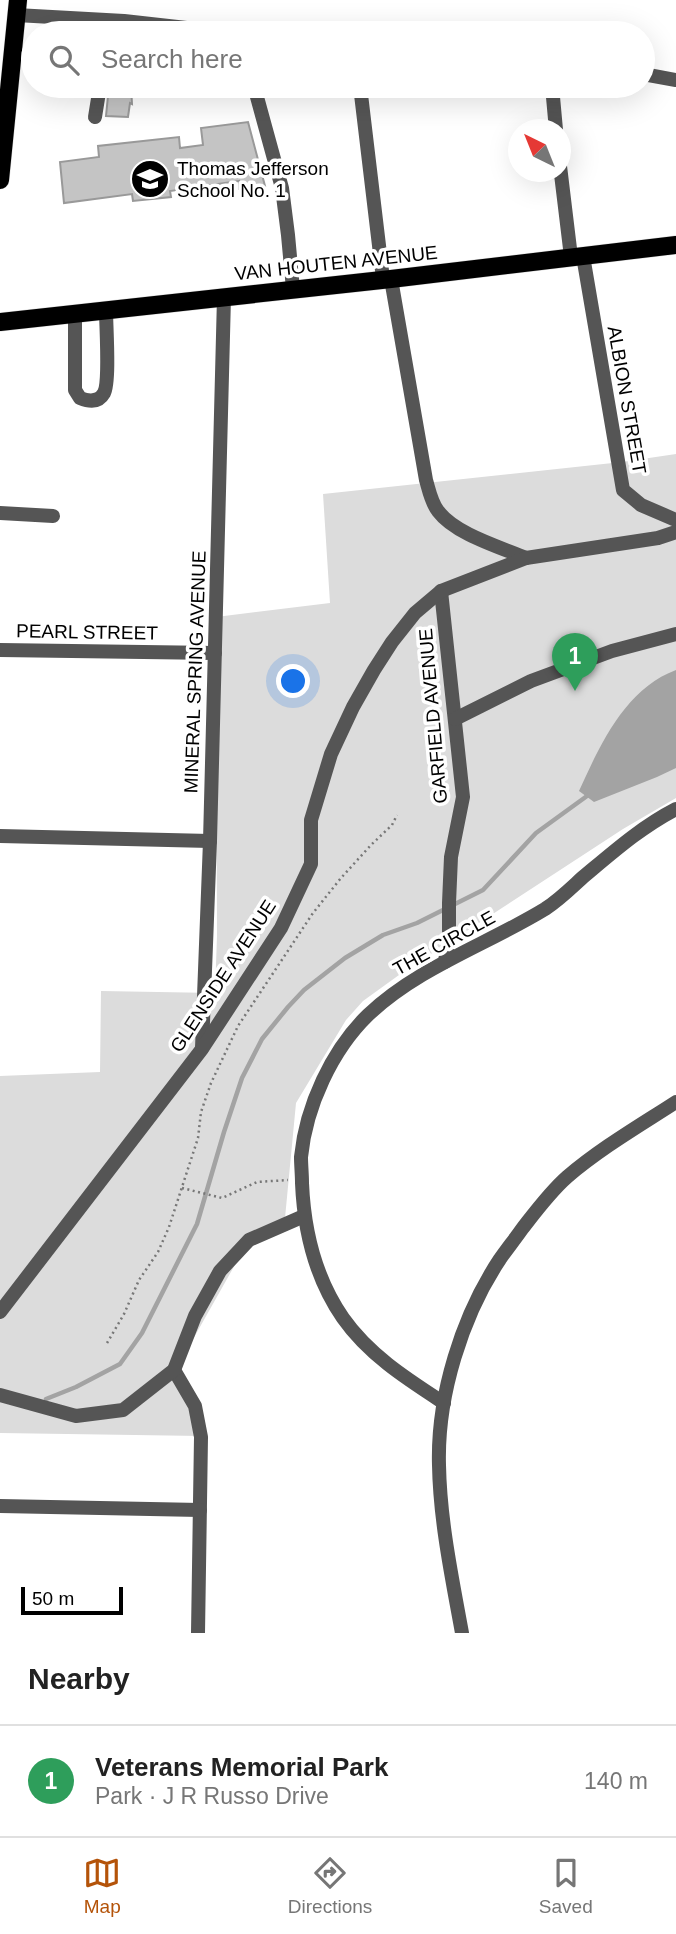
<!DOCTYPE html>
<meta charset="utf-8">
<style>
:root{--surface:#fff;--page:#f6f6f6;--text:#222;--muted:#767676;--line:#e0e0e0;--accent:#b45309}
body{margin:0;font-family:Helvetica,sans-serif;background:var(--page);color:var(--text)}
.compass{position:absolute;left:508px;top:119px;width:63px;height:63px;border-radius:50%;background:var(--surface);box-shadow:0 7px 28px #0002;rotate:317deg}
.scale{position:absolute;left:21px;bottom:18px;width:102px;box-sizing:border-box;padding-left:7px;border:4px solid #000;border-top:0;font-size:19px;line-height:24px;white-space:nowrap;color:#000;-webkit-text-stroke:5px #fff;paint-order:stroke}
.you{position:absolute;left:294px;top:682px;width:24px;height:24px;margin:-18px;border:5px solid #fff;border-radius:50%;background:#1a73e8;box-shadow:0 0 0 10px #1a73e833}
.badge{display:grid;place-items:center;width:46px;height:46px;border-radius:50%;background:var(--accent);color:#fff;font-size:23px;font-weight:700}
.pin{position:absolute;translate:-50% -58px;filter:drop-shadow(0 2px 4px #0008)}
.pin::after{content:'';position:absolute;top:37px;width:24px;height:21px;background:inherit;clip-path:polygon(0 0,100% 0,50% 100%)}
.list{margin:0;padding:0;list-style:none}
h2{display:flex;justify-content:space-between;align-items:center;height:91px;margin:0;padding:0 28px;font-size:30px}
h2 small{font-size:23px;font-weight:400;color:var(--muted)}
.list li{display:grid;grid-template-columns:46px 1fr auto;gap:21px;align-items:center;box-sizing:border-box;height:112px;padding:0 28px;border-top:2px solid var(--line)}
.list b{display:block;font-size:26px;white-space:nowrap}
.list p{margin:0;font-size:23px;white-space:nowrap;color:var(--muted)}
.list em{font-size:23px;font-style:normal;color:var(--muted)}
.icon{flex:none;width:38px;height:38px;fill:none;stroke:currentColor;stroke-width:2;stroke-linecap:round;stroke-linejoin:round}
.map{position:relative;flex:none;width:676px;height:1633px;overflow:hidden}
.search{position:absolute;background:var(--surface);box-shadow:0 7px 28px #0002;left:21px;right:21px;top:21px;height:77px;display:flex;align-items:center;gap:18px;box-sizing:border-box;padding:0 24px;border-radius:38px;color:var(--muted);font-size:26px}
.sheet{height:203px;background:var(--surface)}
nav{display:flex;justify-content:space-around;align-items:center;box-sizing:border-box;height:98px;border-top:2px solid var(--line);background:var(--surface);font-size:19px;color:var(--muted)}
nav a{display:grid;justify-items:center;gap:4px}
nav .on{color:var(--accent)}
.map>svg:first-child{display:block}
.green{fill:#dcdcdc}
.water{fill:#a3a3a3}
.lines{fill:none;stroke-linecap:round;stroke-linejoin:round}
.stream{stroke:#a3a3a3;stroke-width:4.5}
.building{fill:#c4c4c4;stroke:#999;stroke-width:2}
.major-casing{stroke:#dbdbdb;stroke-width:19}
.path{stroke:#777;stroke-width:2.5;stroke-dasharray:2 3.5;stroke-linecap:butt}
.minor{stroke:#555;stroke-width:14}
.major{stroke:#000;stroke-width:18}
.labels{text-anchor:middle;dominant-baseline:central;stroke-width:7;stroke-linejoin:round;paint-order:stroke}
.poi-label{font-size:19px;fill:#000;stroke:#fff;text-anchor:start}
.street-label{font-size:19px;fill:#000;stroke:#fff}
</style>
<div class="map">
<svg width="676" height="1633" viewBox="0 0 676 1633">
<rect width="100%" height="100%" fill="#fff"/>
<!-- green -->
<polygon class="green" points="676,454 676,798 623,829 399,975 363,1001 346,1020 296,1103 285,1218 245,1247 174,1373 202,1436 0,1433 0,1076 100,1072 101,991 215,993 217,936 216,617 330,603 323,494 622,462"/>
<!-- water -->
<path class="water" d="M676,670V768L657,777L594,802L579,791C600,745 625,689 676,670Z"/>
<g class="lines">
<!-- stream -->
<g class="stream">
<polyline points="453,905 483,890 536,833 587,796"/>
<polyline points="46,1399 76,1387 120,1364 142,1333 197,1224 224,1132 242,1078 262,1039 288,1007 304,990 345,958 383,935 417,923 445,909"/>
</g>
</g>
<!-- building -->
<g class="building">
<polygon points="109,86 131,86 132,104 130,103 128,117 106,116"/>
<polygon points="248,122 265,186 239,189 239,181 170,191 171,197 133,201 132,194 64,203 60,162 99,157 98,146 179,137 180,148 203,145 201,128"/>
</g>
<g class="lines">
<defs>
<g id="major">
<polyline points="0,180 18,0"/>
<polyline points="0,322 391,279 676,245"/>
</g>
</defs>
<!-- major casing -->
<use href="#major" class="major-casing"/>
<!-- path -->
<g class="path">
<polyline points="182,1188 222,1198 257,1182 288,1180"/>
<polyline points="107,1343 124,1314 139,1280 158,1252 169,1227 198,1138 201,1112 211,1083 238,1026 313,913 341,878 371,845 392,825 397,815"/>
</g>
<!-- minor -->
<g class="minor">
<polyline points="16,15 124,21 231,33"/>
<polyline points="643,74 676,80"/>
<polyline points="254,86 282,188 288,235 293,289"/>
<polyline points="360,86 383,279"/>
<polyline points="552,86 556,130"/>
<polyline points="95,117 100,86"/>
<polyline points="560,166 571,257"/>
<polyline points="583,256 623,490 641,505 676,520"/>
<path d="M391,279L426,480C429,490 431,502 438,511C455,534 500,547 526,558"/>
<path d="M75,313V390L80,398C90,402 99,402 104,393C110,382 106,325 106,310"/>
<polyline points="0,513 53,516"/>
<polyline points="441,591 463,797 451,857 449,903 449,934 445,962"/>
<polyline points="0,650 215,653"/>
<polyline points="455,719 531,681 612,651 676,634"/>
<polyline points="0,836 210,841"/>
<polyline points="202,1048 210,841 224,297"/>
<polyline points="0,1312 202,1049 281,928 311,864 311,820 331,754 353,707 374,670 392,642 415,613 441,591 526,558 658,538 676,532"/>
<polyline points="174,1370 195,1406 201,1437 198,1633"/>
<polyline points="0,1395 76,1416 123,1410 174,1370 195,1316 220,1271 249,1240 304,1216"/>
<path d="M444,1403C407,1379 369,1355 343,1318C316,1279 304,1230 302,1183C302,1174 301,1165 301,1157C306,1106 332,1050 368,1015C419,967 486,945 545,909C559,900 570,889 582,878C612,853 641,827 676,809"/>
<polyline points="0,1506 200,1510"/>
<path d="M462,1633C452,1578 440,1521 439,1465C437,1396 462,1316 500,1259C507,1249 515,1239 522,1229C536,1211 550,1192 567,1177C601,1148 639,1126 676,1102"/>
</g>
<!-- major -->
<use href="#major" class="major"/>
</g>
<!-- icons -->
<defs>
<symbol id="school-disc" viewBox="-11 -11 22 22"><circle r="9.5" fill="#000" stroke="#fff"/><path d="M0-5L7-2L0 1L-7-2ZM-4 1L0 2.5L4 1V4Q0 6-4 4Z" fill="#fff"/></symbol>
</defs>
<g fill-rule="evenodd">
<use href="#school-disc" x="128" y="157" width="44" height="44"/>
</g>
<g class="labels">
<!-- poi labels -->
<g class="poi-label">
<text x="177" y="168">Thomas Jefferson<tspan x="177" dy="22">School No. 1</tspan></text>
</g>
<!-- street labels -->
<g class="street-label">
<text transform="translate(336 263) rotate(-6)">VAN HOUTEN AVENUE</text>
<text transform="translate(627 400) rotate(80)">ALBION STREET</text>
<text transform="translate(87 632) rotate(1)">PEARL STREET</text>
<text transform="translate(195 672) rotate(-88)">MINERAL SPRING AVENUE</text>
<text transform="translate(433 716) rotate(-95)">GARFIELD AVENUE</text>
<text transform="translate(444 943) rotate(-29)">THE CIRCLE</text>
<text transform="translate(223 976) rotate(-57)">GLENSIDE AVENUE</text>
</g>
</g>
</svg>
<svg class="compass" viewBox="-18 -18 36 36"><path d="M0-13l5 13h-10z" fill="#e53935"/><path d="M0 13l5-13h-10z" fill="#767676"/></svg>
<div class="scale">50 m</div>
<div class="you"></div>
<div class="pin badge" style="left:575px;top:691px;background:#2e9e5b">1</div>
<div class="search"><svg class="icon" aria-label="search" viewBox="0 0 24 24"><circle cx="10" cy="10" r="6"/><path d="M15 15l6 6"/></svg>Search here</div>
</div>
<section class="sheet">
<h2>Nearby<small></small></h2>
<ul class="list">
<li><span class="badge" style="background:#2e9e5b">1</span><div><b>Veterans Memorial Park</b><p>Park · J R Russo Drive</p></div><em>140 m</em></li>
</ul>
</section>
<nav>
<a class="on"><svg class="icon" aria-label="map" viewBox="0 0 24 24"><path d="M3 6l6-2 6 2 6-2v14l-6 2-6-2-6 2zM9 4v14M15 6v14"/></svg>Map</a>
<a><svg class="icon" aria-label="directions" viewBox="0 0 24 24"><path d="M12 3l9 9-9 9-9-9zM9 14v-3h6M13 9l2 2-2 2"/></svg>Directions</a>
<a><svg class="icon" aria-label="saved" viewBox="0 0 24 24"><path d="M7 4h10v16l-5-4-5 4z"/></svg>Saved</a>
</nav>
